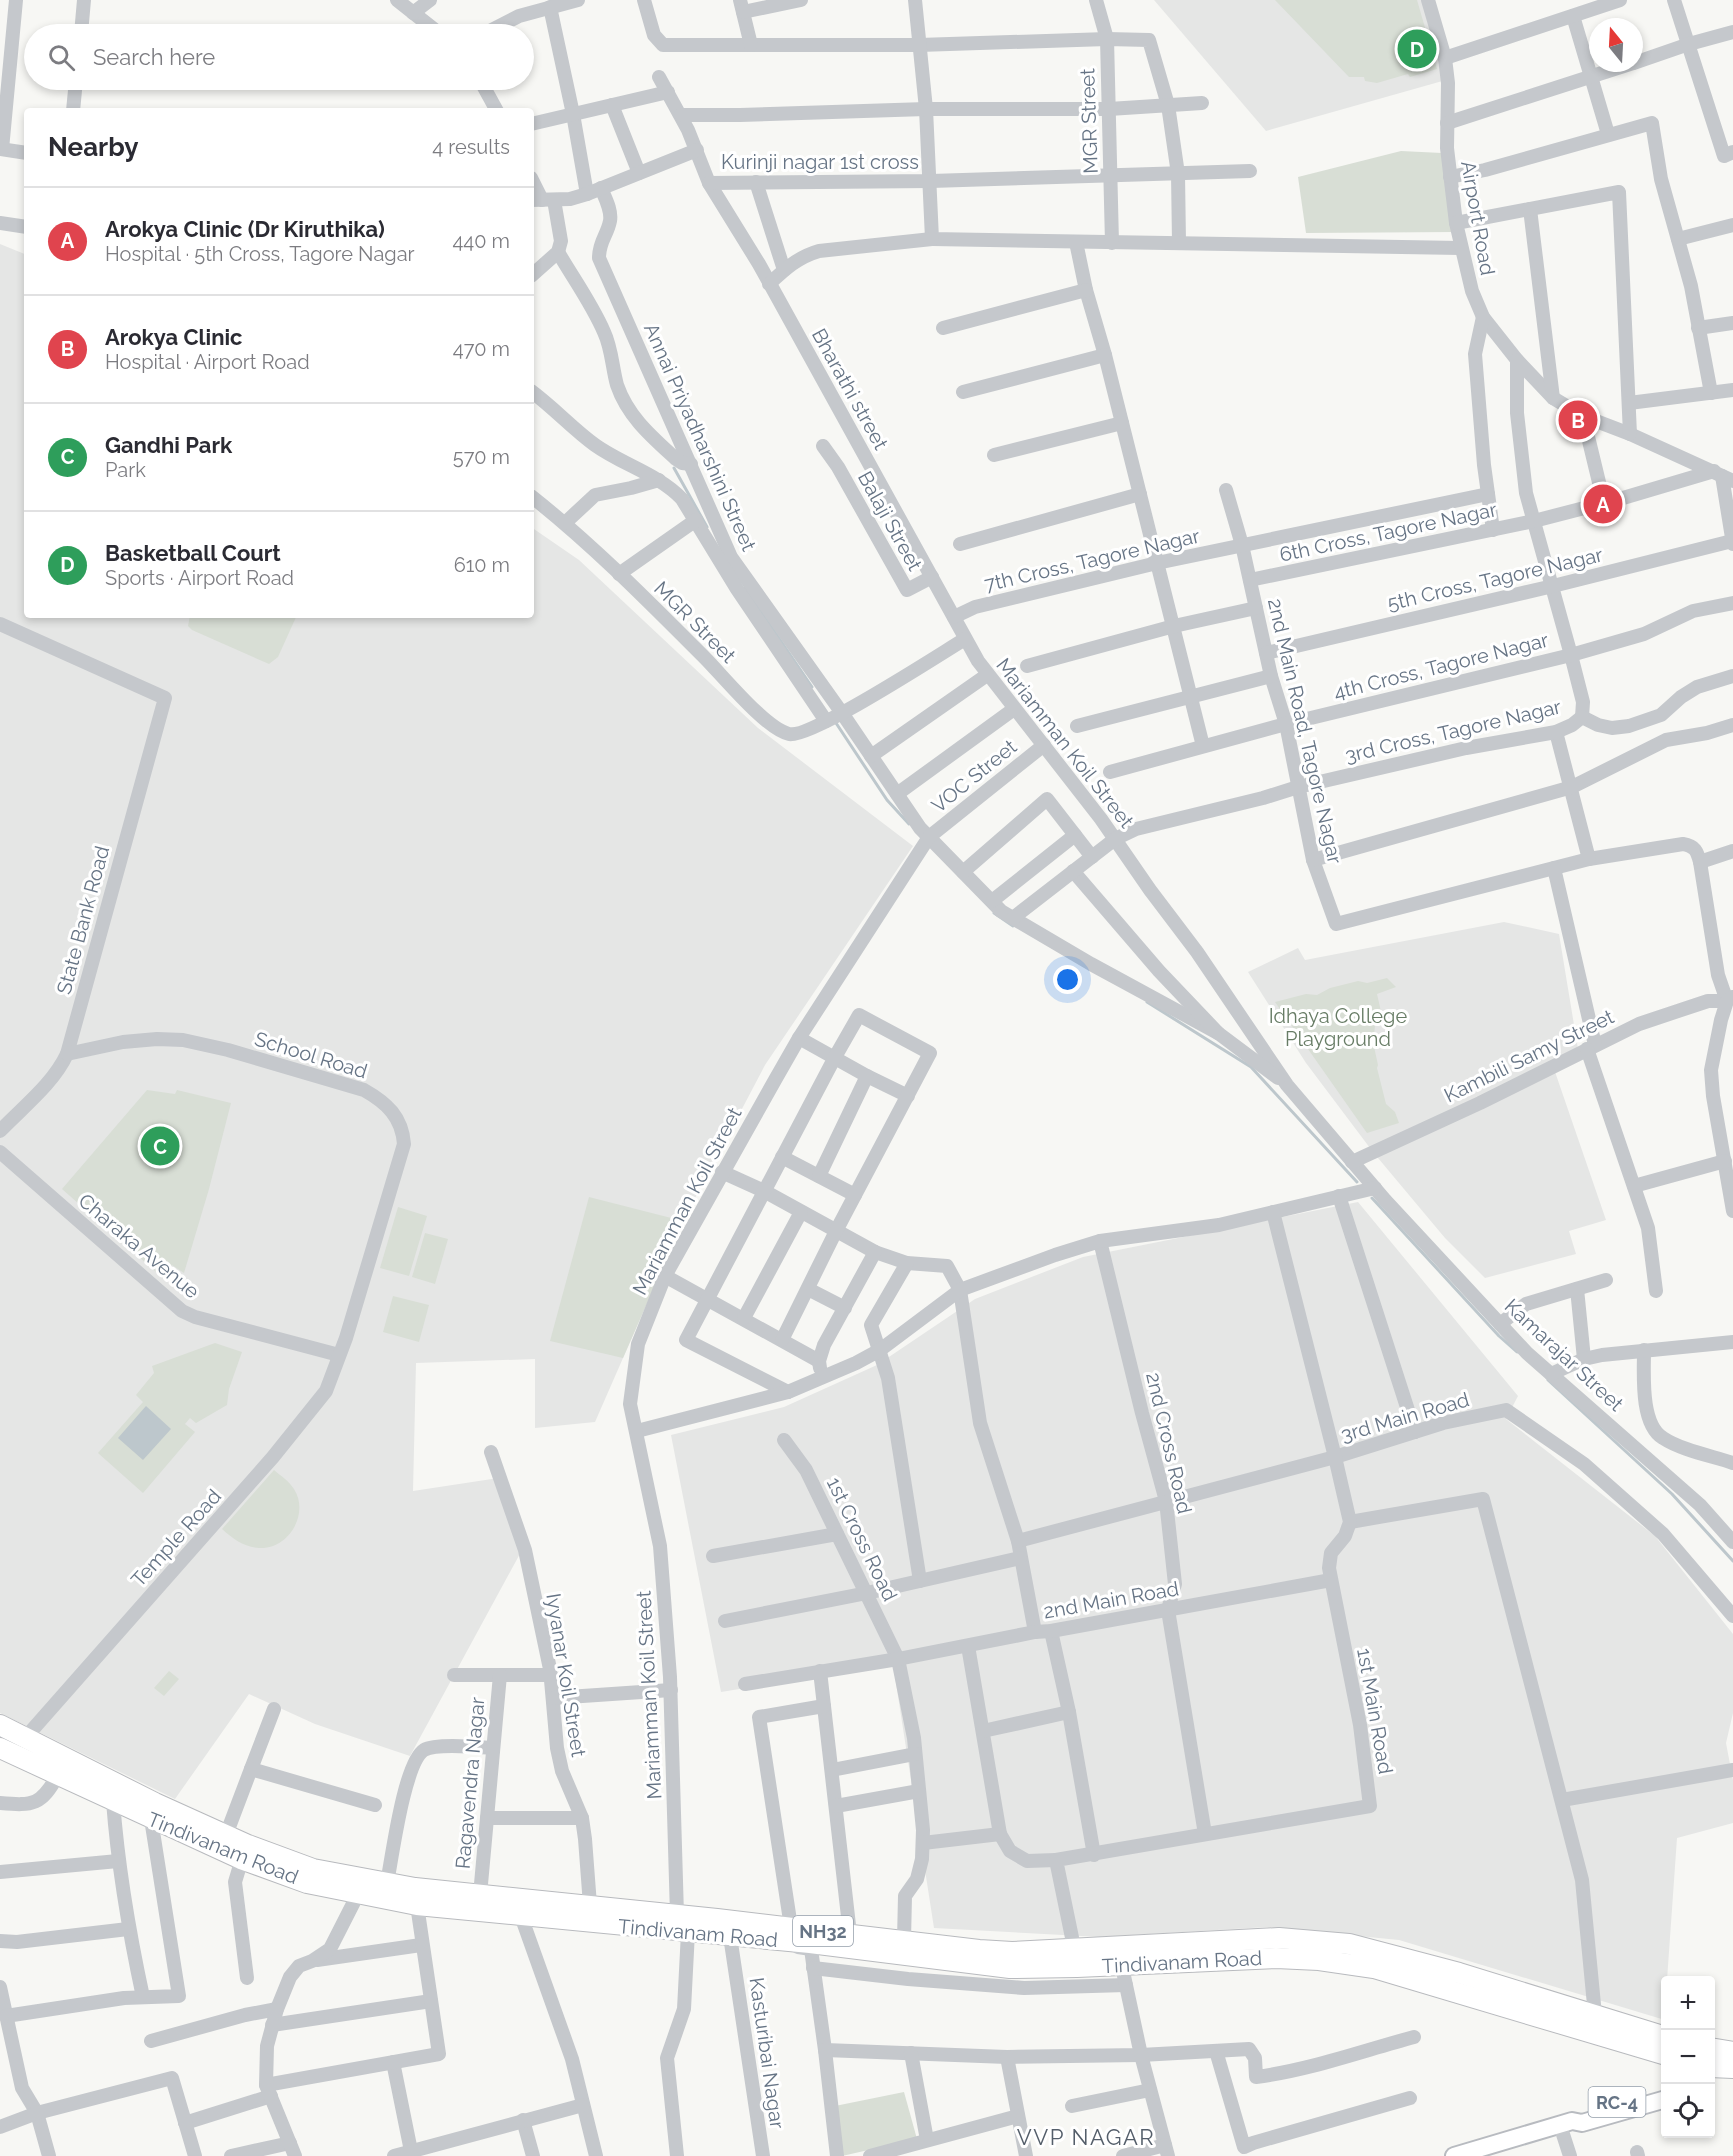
<!DOCTYPE html>
<meta charset="utf-8">
<style>
:root{--surface:#fff;--page:#f2f2f3;--text:#2b2b33;--muted:#7c7c81;--line:#e1e1e2;--accent:#7c3aed}
body{margin:0;font-family:Raleway,sans-serif;background:var(--page);color:var(--text)}
.controls{position:absolute;right:18px;bottom:18px;display:grid;overflow:hidden;border-radius:6px;box-shadow:0 3px 9px #0003}
.controls button{width:54px;height:54px;display:grid;place-items:center;padding:0;border:0;border-bottom:2px solid var(--line);background:var(--surface);color:var(--text);font:30px sans-serif}
.compass{position:absolute;left:1589px;top:18px;width:54px;height:54px;border-radius:50%;background:var(--surface);box-shadow:0 3px 9px #0003;rotate:342deg}
.you{position:absolute;left:1068px;top:980px;width:21px;height:21px;margin:-15px;border:4px solid #fff;border-radius:50%;background:#1a73e8;box-shadow:0 0 0 9px #1a73e833}
.badge{display:grid;place-items:center;width:39px;height:39px;border-radius:50%;background:var(--accent);color:#fff;font-size:20px;font-weight:700}
.pin{position:absolute;translate:-50% -50%;border:3px solid #fff;box-shadow:0 2px 6px #0006}
.list{margin:0;padding:0;list-style:none}
h2{display:flex;justify-content:space-between;align-items:center;height:78px;margin:0;padding:0 24px;font-size:26px}
h2 small{font-size:20px;font-weight:400;color:var(--muted)}
.list li{display:grid;grid-template-columns:39px 1fr auto;gap:18px;align-items:center;box-sizing:border-box;height:108px;padding:0 24px;border-top:2px solid var(--line)}
.list b{display:block;font-size:22px;white-space:nowrap}
.list p{margin:0;font-size:20px;white-space:nowrap;color:var(--muted)}
.list em{font-size:20px;font-style:normal;color:var(--muted)}
.icon{flex:none;width:33px;height:33px;fill:none;stroke:currentColor;stroke-width:2;stroke-linecap:round;stroke-linejoin:round}
.map{position:relative;flex:none;width:1733px;height:2156px;overflow:hidden}
.search{position:absolute;background:var(--surface);box-shadow:0 3px 9px #0003;left:24px;top:24px;width:510px;height:66px;display:flex;align-items:center;gap:15px;box-sizing:border-box;padding:0 21px;border-radius:33px;color:var(--muted);font-size:22px}
.panel{position:absolute;background:var(--surface);box-shadow:0 3px 9px #0003;left:24px;top:108px;width:510px;height:510px;border-radius:6px}
.map>svg:first-child{display:block}
.built{fill:#e5e6e5}
.green{fill:#d8ded5}
.water{fill:#bdc7cc}
.lines{fill:none;stroke-linecap:round;stroke-linejoin:round}
.stream{stroke:#bdc7cc;stroke-width:3}
.major-casing{stroke:#b8bbc0;stroke-width:20}
.highway-casing{stroke:#b8babe;stroke-width:22}
.minor{stroke:#c5c8cc;stroke-width:14}
.major{stroke:#fff;stroke-width:16}
.highway{stroke:#fff;stroke-width:20}
.labels{text-anchor:middle;dominant-baseline:central;stroke-width:6;stroke-linejoin:round;paint-order:stroke}
.shield{fill:#fff;stroke:#949eaa;stroke-width:1.5}
.shield-label{font-size:18px;font-weight:bold;fill:#667485}
.street-label{font-size:20px;fill:#667485;stroke:#fff}
.park-label{font-size:20px;fill:#677c65;stroke:#fff}
.quarter-label{font-size:22px;letter-spacing:1.5px;fill:#545e6a;stroke:#fff}
</style>
<div class="map">
<svg width="1733" height="2156" viewBox="0 0 1733 2156">
<rect width="100%" height="100%" fill="#f7f7f4"/>
<!-- built -->
<g class="built">
<polygon points="1154,0 1424,0 1446,80 1266,131"/>
<polygon points="0,244 27,255 27,615 531,615 531,527 579,560 758,728 913,846 765,1065 683,1221 595,1422 535,1428 535,1359 416,1363 413,1491 505,1477 528,1539 410,1756 315,1724 249,1694 175,1799 0,1713"/>
<polygon points="1504,922 1559,934 1578,1049 1553,1066 1606,1220 1569,1231 1576,1254 1485,1278 1445,1238 1373,1152 1306,1063 1248,972 1298,948 1305,960"/>
<polygon points="1358,1202 1518,1396 1506,1419 1655,1536 1733,1634 1733,1713 1726,1743 1733,1780 1733,1823 1677,1838 1667,1980 1666,1980 1665,2020 1399,1940 1267,1927 1100,1937 934,1928 893,1664 721,1692 671,1435 784,1407 877,1365 975,1299 1083,1257"/>
</g>
<!-- green -->
<g class="green">
<polygon points="1275,0 1417,0 1437,69 1410,77 1408,74 1377,83 1365,81 1364,77 1349,77"/>
<polygon points="1401,151 1442,153 1455,232 1306,233 1298,177"/>
<polygon points="190,615 297,615 278,657 269,664 192,630 188,626"/>
<polygon points="1387,978 1396,987 1377,994 1382,1016 1376,1019 1373,1042 1378,1065 1377,1068 1386,1104 1395,1112 1399,1123 1367,1133 1275,1002 1306,994 1317,995 1330,988 1358,981 1367,983"/>
<polygon points="147,1090 175,1094 177,1090 231,1103 209,1189 184,1273 172,1265 163,1278 62,1189"/>
<polygon points="589,1197 683,1221 623,1358 550,1341"/>
<polygon points="398,1207 427,1216 409,1276 380,1268"/>
<polygon points="425,1233 448,1239 435,1284 412,1277"/>
<polygon points="393,1296 429,1305 419,1342 383,1332"/>
<polygon points="215,1343 242,1352 229,1389 227,1405 196,1423 190,1418 185,1424 195,1432 143,1493 98,1453 143,1402 136,1395 154,1373 152,1366"/>
<path d="M274,1470C281,1476 289,1481 294,1489C310,1514 288,1550 259,1548C244,1547 233,1539 222,1529Z"/>
<polygon points="169,1671 179,1679 164,1696 154,1688"/>
<polygon points="904,2092 917,2139 842,2156 835,2106"/>
</g>
<!-- water -->
<polygon class="water" points="146,1406 171,1429 143,1460 118,1438"/>
<g class="lines">
<!-- stream -->
<g class="stream">
<polyline points="674,468 707,527"/>
<polyline points="745,588 812,687"/>
<polyline points="834,720 887,800 909,824"/>
<polyline points="994,913 1013,926"/>
<polyline points="1147,1002 1251,1067 1357,1182"/>
<polyline points="1372,1198 1499,1336 1517,1352"/>
<polyline points="1548,1380 1672,1494 1733,1561"/>
</g>
<defs>
<polyline id="major" points="1454,2156 1572,2121 1582,2123 1666,2099"/>
<g id="highway">
<polyline points="0,1725 155,1803 248,1845 313,1869 415,1888 717,1919 979,1950 1012,1952 1279,1938 1349,1944 1459,1973 1666,2037"/>
<polyline points="0,1748 241,1859 307,1883 417,1905 810,1943 1010,1968 1077,1967 1276,1958 1319,1960 1374,1968 1666,2055"/>
<polyline points="1710,2048 1733,2052"/>
<polyline points="1710,2067 1733,2068"/>
</g>
</defs>
<!-- major casing -->
<use href="#major" class="major-casing"/>
<!-- highway casing -->
<use href="#highway" class="highway-casing"/>
<!-- minor -->
<g class="minor">
<polyline points="397,0 440,34"/>
<polyline points="644,0 654,35 663,45 919,45 1107,39 1149,40 1168,105 1178,174 1179,243"/>
<polyline points="740,0 751,45"/>
<polyline points="915,0 926,109 932,239 1460,248"/>
<polyline points="1096,0 1107,39 1112,243"/>
<polyline points="1428,0 1445,58 1448,83 1447,148 1456,223 1472,291 1483,317 1517,360 1553,398 1583,416 1630,434 1733,481"/>
<polyline points="1674,0 1724,156 1733,152"/>
<polyline points="550,7 573,114 587,194"/>
<polyline points="743,12 801,0"/>
<polyline points="413,13 430,0"/>
<polyline points="1573,16 1608,134"/>
<polyline points="81,34 84,0"/>
<polyline points="484,34 519,16 578,0"/>
<polyline points="1445,58 1620,0"/>
<polyline points="1634,63 1689,44 1733,32"/>
<polyline points="659,77 688,130 709,183 759,264 978,661 1101,819 1150,890 1197,952 1287,1085 1385,1200 1527,1353 1700,1505 1733,1542"/>
<polyline points="480,80 497,111"/>
<polyline points="612,105 639,173"/>
<polyline points="73,111 76,80"/>
<polyline points="681,115 740,115 926,109 1109,109 1202,103"/>
<polyline points="1447,123 1633,63"/>
<polyline points="531,124 668,92"/>
<polyline points="0,149 27,153"/>
<polyline points="2,149 16,0"/>
<polyline points="1450,177 1485,170 1652,123 1661,179 1691,286 1711,393"/>
<polyline points="531,178 542,200"/>
<polyline points="756,182 784,270"/>
<polyline points="709,183 931,181 1250,171"/>
<path d="M601,188C605,198 612,210 610,221C607,236 599,241 599,258L731,557L842,713L920,828L1001,911L1091,964L1218,1033"/>
<polyline points="531,200 570,199 587,194 697,150"/>
<polyline points="1530,209 1553,398"/>
<polyline points="0,223 27,227"/>
<polyline points="1456,223 1619,192 1630,434"/>
<polyline points="1678,239 1733,225"/>
<polyline points="1076,242 1086,290 1105,355 1203,746"/>
<path d="M558,252C573,278 592,304 604,332C612,349 612,367 617,385C628,417 652,437 676,459L682,463L691,464"/>
<polyline points="531,276 558,252 561,241 554,200"/>
<path d="M769,284C785,269 798,257 819,251L932,239"/>
<polyline points="1483,317 1475,354 1484,465 1493,530"/>
<polyline points="943,328 1086,290"/>
<polyline points="1698,328 1733,323"/>
<polyline points="1517,360 1517,413 1526,493 1571,655 1583,702 1582,717"/>
<path d="M531,391C554,408 573,429 595,445C623,465 658,474 682,499L737,589L826,721"/>
<polyline points="963,392 1105,355"/>
<polyline points="1629,403 1733,390"/>
<polyline points="1583,416 1604,503"/>
<polyline points="823,446 838,467 907,590 932,577"/>
<polyline points="994,455 1122,423"/>
<polyline points="1722,476 1733,544"/>
<path d="M1226,490L1242,545L1271,676L1286,724L1313,860L1336,924L1589,859L1683,844C1695,846 1697,851 1700,862L1718,975L1727,1001H1708L1639,1024L1480,1103L1352,1162"/>
<path d="M531,496C593,545 649,602 705,658C723,676 766,729 789,734C810,739 940,654 965,639"/>
<polyline points="565,523 595,495 631,488 659,480"/>
<polyline points="960,544 1140,494"/>
<polyline points="619,574 696,520"/>
<polyline points="1250,580 1534,521 1623,498 1714,471"/>
<polyline points="954,617 975,607 1157,563 1488,494"/>
<path d="M0,624L165,698L67,1054C53,1084 23,1107 0,1131"/>
<polyline points="1266,653 1553,586 1732,541"/>
<polyline points="1027,666 1174,626 1256,608"/>
<polyline points="1582,717 1598,725 1612,728 1629,726 1661,715 1681,697 1697,687 1733,676"/>
<polyline points="1077,726 1271,676"/>
<polyline points="1556,732 1589,859"/>
<polyline points="871,756 987,675"/>
<polyline points="1110,772 1286,724 1571,655 1644,634 1693,611 1733,603"/>
<polyline points="897,794 1014,709"/>
<polyline points="1313,860 1572,787 1666,740 1707,733 1733,725"/>
<polyline points="1700,862 1733,851"/>
<polyline points="1554,868 1595,1045"/>
<polyline points="1073,871 1159,971 1218,1033 1278,1078"/>
<polyline points="963,872 1047,799 1092,857"/>
<polyline points="992,901 1075,835"/>
<polyline points="1013,918 1115,839 1136,829 1263,798 1298,787 1466,748 1556,732 1572,725 1582,717"/>
<polyline points="1732,997 1727,1001 1721,1020 1711,1070 1713,1096 1733,1211"/>
<polyline points="799,1038 867,1076 908,1096"/>
<polyline points="1587,1049 1648,1228 1656,1291"/>
<polyline points="0,1152 182,1311 195,1317 339,1355"/>
<polyline points="782,1157 855,1195"/>
<polyline points="722,1172 764,1191 875,1252 907,1263 947,1266 960,1290 980,1423 1018,1541 1035,1632"/>
<polyline points="819,1176 867,1076"/>
<polyline points="1634,1186 1725,1161"/>
<polyline points="1339,1196 1415,1432"/>
<polyline points="1100,1241 1142,1413 1166,1501 1175,1584 1168,1610 1205,1834"/>
<polyline points="907,1263 871,1325 888,1378 920,1581"/>
<polyline points="665,1276 819,1361"/>
<polyline points="808,1289 845,1308"/>
<polyline points="1577,1289 1584,1359"/>
<polyline points="744,1318 801,1212"/>
<polyline points="1500,1324 1526,1304 1606,1280"/>
<polyline points="782,1340 836,1231 930,1053 859,1015 835,1057 686,1340 788,1392"/>
<path d="M1644,1350C1644,1374 1640,1424 1663,1438C1681,1450 1712,1456 1733,1463"/>
<polyline points="820,1368 819,1361 824,1345 875,1252"/>
<polyline points="1551,1374 1584,1359 1602,1355 1733,1342"/>
<polyline points="637,1431 788,1392 856,1363 880,1350 960,1290 1055,1255 1100,1241 1219,1225 1375,1188"/>
<polyline points="784,1440 806,1470 898,1659 914,1738 923,1830 922,1859 917,1879 905,1896 904,1940"/>
<polyline points="491,1452 525,1550 550,1669 557,1748 562,1771 582,1818 585,1839 590,1905"/>
<polyline points="1350,1522 1483,1499 1582,1880 1595,2015"/>
<polyline points="1018,1541 1335,1457 1443,1423 1506,1410 1584,1464 1663,1534 1733,1616"/>
<polyline points="713,1556 837,1534"/>
<polyline points="725,1621 867,1593 1020,1558"/>
<polyline points="1051,1631 1069,1712 1094,1855"/>
<polyline points="968,1646 1000,1834 1010,1851 1027,1861 1056,1860"/>
<polyline points="820,1671 850,1934"/>
<polyline points="454,1675 551,1675"/>
<polyline points="745,1684 898,1659 1035,1632 1051,1631 1331,1580"/>
<polyline points="553,1698 671,1690"/>
<polyline points="983,1731 1069,1712"/>
<path d="M26,1737L273,1457L326,1391L346,1338L404,1144C402,1117 387,1103 364,1090L228,1050L183,1040L157,1039L123,1042L67,1054"/>
<polyline points="251,1769 274,1709"/>
<polyline points="832,1770 915,1754"/>
<polyline points="1562,1800 1733,1770"/>
<path d="M113,1801C118,1868 129,1932 143,1997"/>
<path d="M0,1803C34,1806 41,1805 58,1775"/>
<polyline points="836,1806 919,1791"/>
<polyline points="487,1818 582,1818"/>
<polyline points="226,1835 251,1769 375,1805"/>
<polyline points="923,1843 1000,1834"/>
<polyline points="244,1852 235,1882 247,1978"/>
<polyline points="0,1872 118,1861"/>
<path d="M387,1883C392,1858 404,1763 424,1750C436,1743 478,1747 493,1748"/>
<polyline points="480,1895 500,1675"/>
<polyline points="677,1915 670,1677 660,1546 630,1404 638,1344 665,1276 775,1080 799,1038 929,837 1044,745"/>
<polyline points="521,1916 572,2059 596,2156"/>
<polyline points="791,1927 759,1717 824,1706"/>
<polyline points="732,1929 730,1936 763,2156"/>
<polyline points="0,1941 17,1942 128,1929"/>
<path d="M798,1947L811,1949L825,2050L1007,2057L1141,2055L1249,2049L1255,2058L1256,2077C1310,2070 1362,2051 1414,2037"/>
<polyline points="1076,1957 1056,1860 1370,1806 1360,1725 1329,1568 1331,1553 1345,1536 1350,1522 1335,1457 1273,1212"/>
<polyline points="317,1960 421,1945"/>
<polyline points="813,1968 908,1979 1024,1988 1126,1985"/>
<polyline points="1124,1976 1141,2055 1168,2156"/>
<polyline points="0,1987 22,2088 37,2113 49,2156"/>
<polyline points="6,2016 124,1998 179,1996 151,1819"/>
<polyline points="272,2025 431,2001"/>
<polyline points="151,2041 245,2015 277,2009"/>
<polyline points="825,2050 837,2156"/>
<polyline points="1216,2051 1244,2147 1253,2143 1410,2098"/>
<polyline points="911,2053 927,2140"/>
<polyline points="1007,2057 1026,2156"/>
<polyline points="393,2062 412,2156"/>
<polyline points="266,2085 439,2054 417,1905"/>
<polyline points="1072,2106 1150,2090"/>
<polyline points="523,2120 533,2156"/>
<polyline points="185,2123 271,2096"/>
<polyline points="1560,2125 1570,2156"/>
<polyline points="0,2127 37,2113 172,2078 195,2156"/>
<polyline points="1637,2152 1638,2156"/>
<polyline points="231,2156 290,2143"/>
<polyline points="295,2156 266,2085 267,2046 277,2009 290,1977 299,1966 312,1961 330,1949 358,1894"/>
<polyline points="394,2156 583,2105"/>
<polyline points="677,2156 667,2058 684,2009 688,1932"/>
<polyline points="870,2156 1018,2116"/>
<polyline points="1123,2156 1165,2145"/>
</g>
<!-- major -->
<use href="#major" class="major"/>
<!-- highway -->
<use href="#highway" class="highway"/>
</g>
<g class="labels">
<!-- shield labels -->
<g class="shield">
<rect x="793" y="1916" width="60" height="30" rx="4.5"/>
<rect x="1588.5" y="2087" width="57" height="30" rx="4.5"/>
</g>
<g class="shield-label">
<text x="823" y="1931">NH32</text>
<text x="1617" y="2102">RC-4</text>
</g>
<!-- street labels -->
<g class="street-label">
<text transform="translate(1089 121) rotate(-92)">MGR Street</text>
<text x="820" y="162">Kurinji nagar 1st cross</text>
<text transform="translate(1478 218) rotate(80)">Airport Road</text>
<text transform="translate(850 389) rotate(61)">Bharathi street</text>
<text transform="translate(700 437) rotate(66)">Annai Priyadharshini Street</text>
<text transform="translate(890 521) rotate(61)">Balaji Street</text>
<text transform="translate(1388 532) rotate(-12)">6th Cross, Tagore Nagar</text>
<text transform="translate(1092 560) rotate(-13)">7th Cross, Tagore Nagar</text>
<text transform="translate(1495 579) rotate(-13)">5th Cross, Tagore Nagar</text>
<text transform="translate(695 622) rotate(45)">MGR Street</text>
<text transform="translate(1441 666) rotate(-14)">4th Cross, Tagore Nagar</text>
<text transform="translate(1305 731) rotate(77)">2nd Main Road, Tagore Nagar</text>
<text transform="translate(1453 731) rotate(-13)">3rd Cross, Tagore Nagar</text>
<text transform="translate(1065 743) rotate(52)">Mariamman Koil Street</text>
<text transform="translate(974 776) rotate(-39)">VOC Street</text>
<text transform="translate(83 920) rotate(-75)">State Bank Road</text>
<text transform="translate(311 1055) rotate(17)">School Road</text>
<text transform="translate(1529 1056) rotate(-26)">Kambili Samy Street</text>
<text transform="translate(687 1201) rotate(-62)">Mariamman Koil Street</text>
<text transform="translate(139 1246) rotate(40)">Charaka Avenue</text>
<text transform="translate(1564 1355) rotate(43)">Kamarajar Street</text>
<text transform="translate(1405 1417) rotate(-16)">3rd Main Road</text>
<text transform="translate(1169 1443) rotate(77)">2nd Cross Road</text>
<text transform="translate(176 1538) rotate(-48)">Temple Road</text>
<text transform="translate(862 1539) rotate(64)">1st Cross Road</text>
<text transform="translate(1111 1600) rotate(-10)">2nd Main Road</text>
<text transform="translate(566 1675) rotate(81)">Iyyanar Koil Street</text>
<text transform="translate(649 1695) rotate(-93)">Mariamman Koil Street</text>
<text transform="translate(1375 1711) rotate(80)">1st Main Road</text>
<text transform="translate(470 1783) rotate(-85)">Ragavendra Nagar</text>
<text transform="translate(223 1848) rotate(22)">Tindivanam Road</text>
<text transform="translate(698 1933) rotate(5)">Tindivanam Road</text>
<text transform="translate(1182 1962) rotate(-3)">Tindivanam Road</text>
<text transform="translate(767 2053) rotate(82)">Kasturibai Nagar</text>
</g>
<!-- park labels -->
<g class="park-label">
<text x="1338" y="1016">Idhaya College<tspan x="1338" dy="23">Playground</tspan></text>
</g>
<!-- quarter labels -->
<g class="quarter-label">
<text x="1086" y="2137">VVP NAGAR</text>
</g>
</g>
</svg>
<div class="controls">
<button>+</button>
<button>−</button>
<button><svg class="icon" aria-label="locate" viewBox="0 0 24 24"><circle cx="12" cy="12" r="6"/><path d="M12 2v4M12 18v4M2 12h4M18 12h4"/></svg></button>
</div>
<svg class="compass" viewBox="-18 -18 36 36"><path d="M0-13l5 13h-10z" fill="#e53935"/><path d="M0 13l5-13h-10z" fill="#7c7c81"/></svg>
<div class="you"></div>
<div class="pin badge" style="left:1603px;top:504px;background:#e0444e">A</div>
<div class="pin badge" style="left:1578px;top:420px;background:#e0444e">B</div>
<div class="pin badge" style="left:160px;top:1146px;background:#2e9e5b">C</div>
<div class="pin badge" style="left:1417px;top:49px;background:#2e9e5b">D</div>
<div class="search"><svg class="icon" aria-label="search" viewBox="0 0 24 24"><circle cx="10" cy="10" r="6"/><path d="M15 15l6 6"/></svg>Search here</div>
<section class="panel">
<h2>Nearby<small>4 results</small></h2>
<ul class="list">
<li><span class="badge" style="background:#e0444e">A</span><div><b>Arokya Clinic (Dr Kiruthika)</b><p>Hospital · 5th Cross, Tagore Nagar</p></div><em>440 m</em></li>
<li><span class="badge" style="background:#e0444e">B</span><div><b>Arokya Clinic</b><p>Hospital · Airport Road</p></div><em>470 m</em></li>
<li><span class="badge" style="background:#2e9e5b">C</span><div><b>Gandhi Park</b><p>Park</p></div><em>570 m</em></li>
<li><span class="badge" style="background:#2e9e5b">D</span><div><b>Basketball Court</b><p>Sports · Airport Road</p></div><em>610 m</em></li>
</ul>
</section>
</div>
